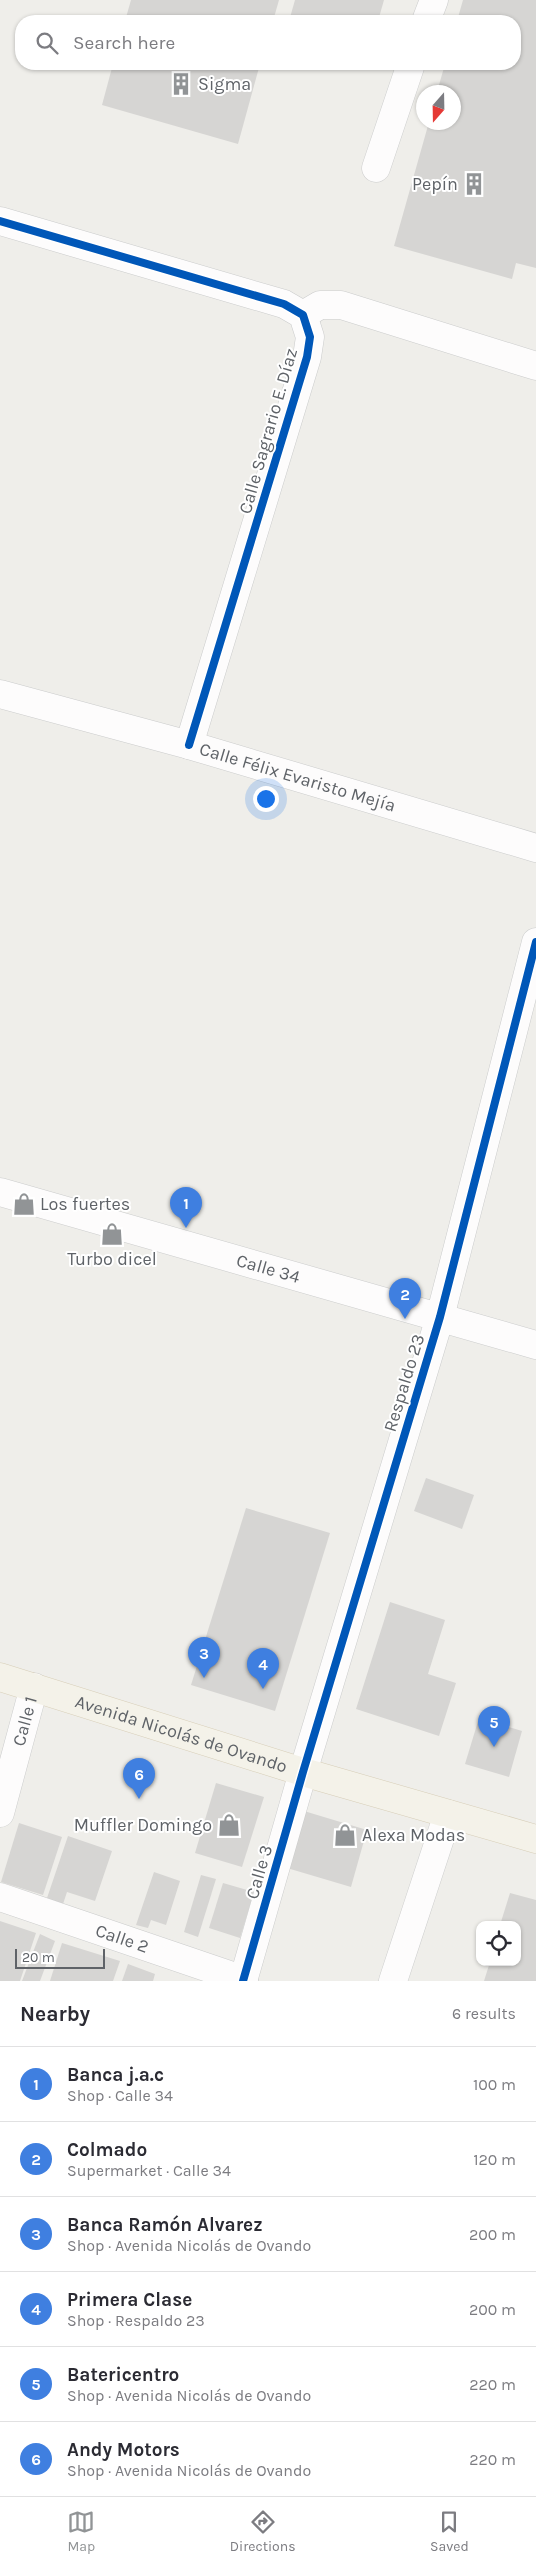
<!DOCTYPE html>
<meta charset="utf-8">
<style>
:root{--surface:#fff;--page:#f2f2f3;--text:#2b2b33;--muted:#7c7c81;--line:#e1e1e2;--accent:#919496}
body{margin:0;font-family:Karla,sans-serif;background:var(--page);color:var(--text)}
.controls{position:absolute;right:15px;bottom:15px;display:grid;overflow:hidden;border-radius:10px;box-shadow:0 1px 4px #0004}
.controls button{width:45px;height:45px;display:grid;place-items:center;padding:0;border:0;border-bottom:1px solid var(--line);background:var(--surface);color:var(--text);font:25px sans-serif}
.compass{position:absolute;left:416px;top:85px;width:45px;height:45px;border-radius:50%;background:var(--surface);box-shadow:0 1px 4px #0004;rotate:200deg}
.scale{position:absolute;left:15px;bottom:12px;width:90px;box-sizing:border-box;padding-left:5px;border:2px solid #5f6368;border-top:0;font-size:14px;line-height:18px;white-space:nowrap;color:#5f6368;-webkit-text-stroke:4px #fff;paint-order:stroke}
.you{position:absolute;left:265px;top:798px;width:18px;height:18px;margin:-12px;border:4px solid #fff;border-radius:50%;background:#1a73e8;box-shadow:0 0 0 8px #1a73e833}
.badge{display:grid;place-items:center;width:32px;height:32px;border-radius:50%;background:var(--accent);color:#fff;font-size:16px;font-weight:700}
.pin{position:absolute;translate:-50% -41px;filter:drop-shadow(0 1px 2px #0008)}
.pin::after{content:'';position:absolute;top:26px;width:18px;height:15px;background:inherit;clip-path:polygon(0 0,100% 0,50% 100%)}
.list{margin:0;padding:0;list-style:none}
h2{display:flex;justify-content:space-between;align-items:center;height:65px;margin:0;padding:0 20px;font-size:21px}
h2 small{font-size:16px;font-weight:400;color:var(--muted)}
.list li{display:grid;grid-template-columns:32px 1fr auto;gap:15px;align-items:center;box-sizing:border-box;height:75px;padding:0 20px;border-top:1px solid var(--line)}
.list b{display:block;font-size:19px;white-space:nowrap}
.list p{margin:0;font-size:16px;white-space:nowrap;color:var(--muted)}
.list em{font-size:16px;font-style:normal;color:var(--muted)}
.icon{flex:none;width:28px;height:28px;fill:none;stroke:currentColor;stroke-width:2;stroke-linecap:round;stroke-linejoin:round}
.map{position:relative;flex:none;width:536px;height:1981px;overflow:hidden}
.search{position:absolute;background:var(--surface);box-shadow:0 1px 4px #0004;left:15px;right:15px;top:15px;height:55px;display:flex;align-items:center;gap:12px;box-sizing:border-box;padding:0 18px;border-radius:20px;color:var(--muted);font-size:19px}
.sheet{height:515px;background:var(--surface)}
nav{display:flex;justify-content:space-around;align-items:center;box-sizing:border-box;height:70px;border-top:1px solid var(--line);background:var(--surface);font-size:14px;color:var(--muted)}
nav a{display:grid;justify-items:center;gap:2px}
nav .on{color:var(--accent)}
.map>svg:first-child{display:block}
.building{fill:#d6d5d3}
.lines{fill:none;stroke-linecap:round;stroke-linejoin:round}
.minor-casing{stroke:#cbcccc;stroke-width:29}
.major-casing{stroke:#d7ceb8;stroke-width:29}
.minor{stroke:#fdfcfc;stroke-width:28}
.major{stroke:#f4f2e9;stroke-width:28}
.cycleway-casing{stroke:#fff;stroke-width:11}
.cycleway{stroke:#0057b8;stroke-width:8}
.labels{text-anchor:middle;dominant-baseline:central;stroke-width:4;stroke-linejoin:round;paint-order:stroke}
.poi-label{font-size:18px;fill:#5f6368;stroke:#fff;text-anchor:start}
.street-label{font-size:18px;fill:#5f6368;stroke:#fff}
</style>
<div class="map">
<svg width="536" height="1981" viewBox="0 0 536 1981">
<rect width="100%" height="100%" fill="#efeeea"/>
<!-- building -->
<g class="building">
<polygon points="131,0 279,0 273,21 125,21"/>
<polygon points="295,0 384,0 378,21 289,21"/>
<polygon points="463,0 536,0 536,268 516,263 512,279 394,246 429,122 454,122 454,92 437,92 445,64 515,64 515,21 457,21"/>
<polygon points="113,64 260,64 238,144 102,105"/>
<polygon points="426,1478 474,1495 462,1529 414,1511"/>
<polygon points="246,1508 330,1533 275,1711 191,1685"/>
<polygon points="390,1602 445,1620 428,1674 456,1683 439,1736 356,1709"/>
<polygon points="479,1718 522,1731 509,1777 465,1764"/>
<polygon points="216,1783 264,1797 242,1867 195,1853"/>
<polygon points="304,1811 367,1830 351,1887 287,1868"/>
<polygon points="19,1823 62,1837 43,1895 1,1882"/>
<polygon points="68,1836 112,1851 95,1901 67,1892 63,1904 47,1898"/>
<polygon points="154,1872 180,1881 166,1925 151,1920 148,1928 136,1925"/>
<polygon points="201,1875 216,1879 198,1937 184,1932"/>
<polygon points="223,1883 254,1892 240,1938 209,1928"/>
<polygon points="510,1893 536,1900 536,1981 484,1981 490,1962 517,1962 517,1925 500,1925"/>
<polygon points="0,1921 36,1933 20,1981 0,1981"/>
<polygon points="40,1934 55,1941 40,1981 22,1981"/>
<polygon points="62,1943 120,1961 113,1981 50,1981"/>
<polygon points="128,1964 155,1974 153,1981 122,1981"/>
</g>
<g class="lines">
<defs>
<g id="minor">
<polyline points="426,21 434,0"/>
<polyline points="376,168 411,64"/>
<polyline points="0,221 284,304 303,315 310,337 307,357 189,745"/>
<polyline points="303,315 320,305 341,305 536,366"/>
<path id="s1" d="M0,694L189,745L536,848"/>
<path id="s2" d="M0,1192L536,1345"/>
<path id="s3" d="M0,1813L34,1687"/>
<path id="s4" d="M0,1897L244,1980"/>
<polyline points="243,1981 303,1772 440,1317 536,942"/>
<polyline points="393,1981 448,1814"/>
</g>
<g id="major">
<path id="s5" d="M0,1677L303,1772L536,1839"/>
</g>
</defs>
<!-- minor casing -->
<use href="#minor" class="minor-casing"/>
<!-- major casing -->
<use href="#major" class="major-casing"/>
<!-- minor -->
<use href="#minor" class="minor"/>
<!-- major -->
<use href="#major" class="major"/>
<defs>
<g id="cycleway">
<polyline points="0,221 284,304 303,315 310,337 307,357 189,745"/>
<polyline points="243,1981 303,1772 440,1317 536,942"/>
</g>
</defs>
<!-- cycleway casing -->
<use href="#cycleway" class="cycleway-casing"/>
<!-- cycleway -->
<use href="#cycleway" class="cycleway"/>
</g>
<!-- icons -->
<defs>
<symbol id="building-bare" viewBox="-9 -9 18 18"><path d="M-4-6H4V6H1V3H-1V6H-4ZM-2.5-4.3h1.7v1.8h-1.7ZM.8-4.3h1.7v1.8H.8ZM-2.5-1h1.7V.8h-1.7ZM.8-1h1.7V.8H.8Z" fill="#919496" stroke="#fff" stroke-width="2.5" paint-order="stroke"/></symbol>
<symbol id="shop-bare" viewBox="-9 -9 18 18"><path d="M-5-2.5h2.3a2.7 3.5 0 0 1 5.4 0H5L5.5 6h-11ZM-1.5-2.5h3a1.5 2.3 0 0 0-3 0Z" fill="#919496" stroke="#fff" stroke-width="2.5" paint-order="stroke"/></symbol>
</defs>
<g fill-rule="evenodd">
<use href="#building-bare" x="165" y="68" width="32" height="32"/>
<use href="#building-bare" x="458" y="168" width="32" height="32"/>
<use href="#shop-bare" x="8" y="1188" width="32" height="32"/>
<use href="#shop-bare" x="96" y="1218" width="32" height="32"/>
<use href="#shop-bare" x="213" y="1809" width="32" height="32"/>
<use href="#shop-bare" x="329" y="1819" width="32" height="32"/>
</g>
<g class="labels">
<!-- poi labels -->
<g class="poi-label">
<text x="198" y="84">Sigma</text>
<text x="458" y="184" text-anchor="end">Pepín</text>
<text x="40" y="1204">Los fuertes</text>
<text x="112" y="1259" text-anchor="middle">Turbo dicel</text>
<text x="212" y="1825" text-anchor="end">Muffler Domingo</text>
<text x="362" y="1835">Alexa Modas</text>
</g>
<!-- street labels -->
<g class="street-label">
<text transform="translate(268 431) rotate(-74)">Calle Sagrario E. Díaz</text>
<text stroke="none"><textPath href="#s1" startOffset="309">Calle Félix Evaristo Mejía</textPath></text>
<text stroke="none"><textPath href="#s2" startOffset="279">Calle 34</textPath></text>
<text transform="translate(404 1383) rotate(-73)">Respaldo 23</text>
<text stroke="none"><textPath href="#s3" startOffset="95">Calle 1</textPath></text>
<text stroke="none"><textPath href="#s5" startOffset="190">Avenida Nicolás de Ovando</textPath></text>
<text transform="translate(259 1872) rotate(-74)">Calle 3</text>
<text stroke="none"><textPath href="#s4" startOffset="129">Calle 2</textPath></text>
</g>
</g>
</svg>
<div class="controls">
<button><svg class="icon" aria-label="locate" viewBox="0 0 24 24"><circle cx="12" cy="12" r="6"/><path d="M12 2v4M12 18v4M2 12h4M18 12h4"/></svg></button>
</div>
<svg class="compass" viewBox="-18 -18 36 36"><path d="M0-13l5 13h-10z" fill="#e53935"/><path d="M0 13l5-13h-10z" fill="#7c7c81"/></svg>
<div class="scale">20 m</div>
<div class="you"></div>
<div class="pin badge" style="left:186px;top:1228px;background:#3f7fe0">1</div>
<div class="pin badge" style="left:405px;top:1319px;background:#3f7fe0">2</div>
<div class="pin badge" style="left:204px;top:1678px;background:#3f7fe0">3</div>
<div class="pin badge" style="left:263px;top:1689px;background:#3f7fe0">4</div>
<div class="pin badge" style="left:494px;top:1747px;background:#3f7fe0">5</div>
<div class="pin badge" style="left:139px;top:1799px;background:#3f7fe0">6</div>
<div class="search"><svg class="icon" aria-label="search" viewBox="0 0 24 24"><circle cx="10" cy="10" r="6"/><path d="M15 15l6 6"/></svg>Search here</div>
</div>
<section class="sheet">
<h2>Nearby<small>6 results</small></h2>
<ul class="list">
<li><span class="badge" style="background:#3f7fe0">1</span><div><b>Banca j.a.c</b><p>Shop · Calle 34</p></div><em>100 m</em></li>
<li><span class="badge" style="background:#3f7fe0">2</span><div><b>Colmado</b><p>Supermarket · Calle 34</p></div><em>120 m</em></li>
<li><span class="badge" style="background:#3f7fe0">3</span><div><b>Banca Ramón Alvarez</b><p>Shop · Avenida Nicolás de Ovando</p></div><em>200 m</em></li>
<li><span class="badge" style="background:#3f7fe0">4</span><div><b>Primera Clase</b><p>Shop · Respaldo 23</p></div><em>200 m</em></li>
<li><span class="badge" style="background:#3f7fe0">5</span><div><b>Batericentro</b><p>Shop · Avenida Nicolás de Ovando</p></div><em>220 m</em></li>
<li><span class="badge" style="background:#3f7fe0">6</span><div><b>Andy Motors</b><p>Shop · Avenida Nicolás de Ovando</p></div><em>220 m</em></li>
</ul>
</section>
<nav>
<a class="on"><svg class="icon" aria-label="map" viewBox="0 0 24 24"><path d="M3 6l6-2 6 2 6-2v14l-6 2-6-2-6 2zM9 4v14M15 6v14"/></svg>Map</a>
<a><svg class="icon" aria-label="directions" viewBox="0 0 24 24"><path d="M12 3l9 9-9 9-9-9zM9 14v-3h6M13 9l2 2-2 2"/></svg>Directions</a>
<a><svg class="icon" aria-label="saved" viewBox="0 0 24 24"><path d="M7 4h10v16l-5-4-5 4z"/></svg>Saved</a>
</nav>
